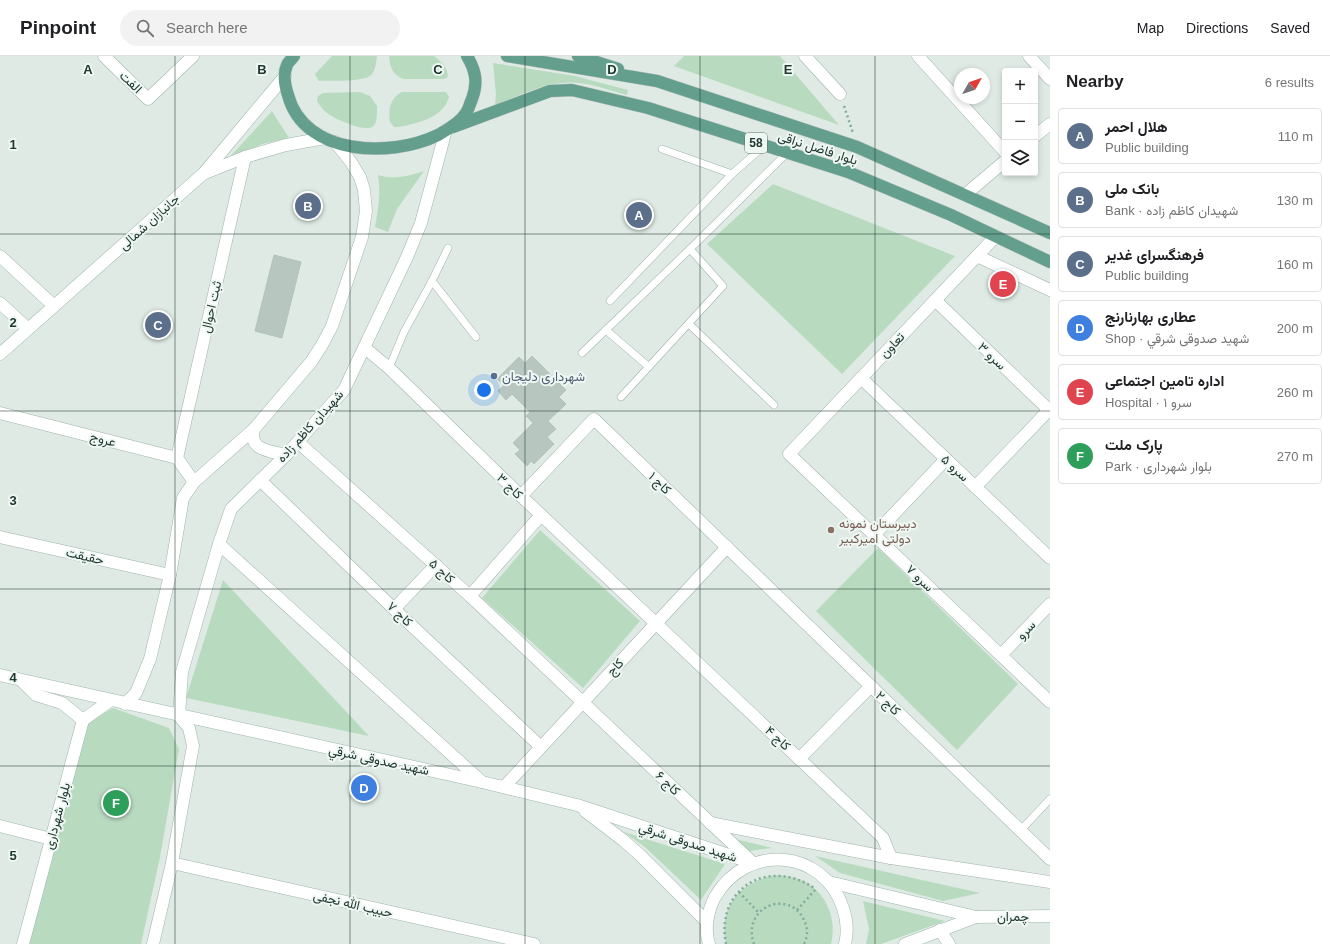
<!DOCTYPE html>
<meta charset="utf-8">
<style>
:root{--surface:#fff;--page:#f2f2f2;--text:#202124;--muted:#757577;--line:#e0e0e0;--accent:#7d473b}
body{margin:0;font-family:Arial,Vazirmatn,sans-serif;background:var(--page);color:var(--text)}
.controls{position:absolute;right:12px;top:12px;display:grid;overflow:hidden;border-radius:4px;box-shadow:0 2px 6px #0003}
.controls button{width:36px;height:36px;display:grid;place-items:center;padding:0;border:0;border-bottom:1px solid var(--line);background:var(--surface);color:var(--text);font:20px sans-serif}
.compass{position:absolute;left:954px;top:12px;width:36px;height:36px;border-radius:50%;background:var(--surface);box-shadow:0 2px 6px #0003;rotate:50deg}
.you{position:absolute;left:484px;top:334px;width:14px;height:14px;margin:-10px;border:3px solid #fff;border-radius:50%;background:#1a73e8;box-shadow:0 0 0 6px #1a73e833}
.badge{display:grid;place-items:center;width:26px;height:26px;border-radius:50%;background:var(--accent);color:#fff;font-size:13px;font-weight:700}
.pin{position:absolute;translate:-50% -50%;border:2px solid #fff;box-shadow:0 1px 4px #0006}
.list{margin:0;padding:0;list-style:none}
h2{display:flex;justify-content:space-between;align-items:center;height:52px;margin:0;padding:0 16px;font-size:17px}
h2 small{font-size:13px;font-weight:400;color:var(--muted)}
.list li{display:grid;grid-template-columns:26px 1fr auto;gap:12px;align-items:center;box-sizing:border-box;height:56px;margin:0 8px 8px;padding:0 8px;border:1px solid var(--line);border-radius:4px}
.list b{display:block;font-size:15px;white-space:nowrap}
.list p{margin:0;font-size:13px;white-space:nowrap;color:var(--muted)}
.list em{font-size:13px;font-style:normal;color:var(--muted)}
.icon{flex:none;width:22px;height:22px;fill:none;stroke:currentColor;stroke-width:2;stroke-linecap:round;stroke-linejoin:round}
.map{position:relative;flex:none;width:1050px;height:888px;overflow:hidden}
header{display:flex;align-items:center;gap:24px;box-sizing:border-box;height:56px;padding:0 20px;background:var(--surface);border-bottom:1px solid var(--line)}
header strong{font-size:19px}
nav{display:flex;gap:22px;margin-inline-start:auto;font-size:14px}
.search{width:280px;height:36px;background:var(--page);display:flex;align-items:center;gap:10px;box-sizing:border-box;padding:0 14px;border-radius:22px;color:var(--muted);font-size:15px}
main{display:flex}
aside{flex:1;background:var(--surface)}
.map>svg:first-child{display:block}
.green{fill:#b8dbc0}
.building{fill:#b7c7c0;stroke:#b2c3bb}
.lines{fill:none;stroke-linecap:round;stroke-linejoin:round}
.lane-casing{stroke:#a2b1ac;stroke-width:8}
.street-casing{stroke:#a2b1ac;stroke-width:13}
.secondary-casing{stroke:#9eb5ac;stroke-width:13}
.primary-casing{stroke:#bcc4c2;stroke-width:13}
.path{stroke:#80ad9d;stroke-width:2.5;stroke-dasharray:2 3;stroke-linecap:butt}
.lane{stroke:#fff;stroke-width:7}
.street{stroke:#fff;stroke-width:12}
.secondary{stroke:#fff;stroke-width:12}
.primary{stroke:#649f8d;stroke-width:12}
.grid{fill:none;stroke:#203932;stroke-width:1;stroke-opacity:0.55}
.service-dot{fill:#5c6f8a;stroke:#eff7f3;stroke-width:1.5}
.education-dot{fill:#8d6e63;stroke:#eff7f3;stroke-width:1.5}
.labels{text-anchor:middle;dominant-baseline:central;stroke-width:4;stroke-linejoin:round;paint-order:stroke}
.shield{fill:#eff7f3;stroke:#5e726c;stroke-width:1}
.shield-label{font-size:12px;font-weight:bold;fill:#203932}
.street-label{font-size:13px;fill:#203932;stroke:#eff7f3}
.service-label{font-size:13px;fill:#4e5e75;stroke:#eff7f3;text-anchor:start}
.education-label{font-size:13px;fill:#785e54;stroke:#eff7f3;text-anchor:start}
.grid-label{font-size:13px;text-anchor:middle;font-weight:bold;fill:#203932;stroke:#eff7f3;stroke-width:4;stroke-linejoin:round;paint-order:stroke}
</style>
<header>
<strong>Pinpoint</strong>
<div class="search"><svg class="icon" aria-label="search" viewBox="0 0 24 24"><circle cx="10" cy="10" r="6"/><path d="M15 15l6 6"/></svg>Search here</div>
<nav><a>Map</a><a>Directions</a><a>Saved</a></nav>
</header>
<main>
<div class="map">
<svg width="1050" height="888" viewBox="0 0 1050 888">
<rect width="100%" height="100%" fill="#dfeae5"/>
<!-- green -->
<g class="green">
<path d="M332,0H377C376,6 376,13 372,18C365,27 330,24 319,25L315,19L316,17Z"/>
<path d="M389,0H434C441,5 448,12 448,21L444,23H403C392,18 390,11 389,0Z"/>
<polygon points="684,0 780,0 839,69 674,10"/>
<path d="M493,7L575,20L628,34L627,39C611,35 594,28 578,27C548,24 522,39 495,49L496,38Z"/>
<path d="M360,36L370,40L377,50C377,55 378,68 372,71C365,76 334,63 327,57C323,54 320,50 317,45L318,40L323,37Z"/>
<path d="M402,36H446L449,41C443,62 418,67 399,71H394L390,66C388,54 390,42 402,36Z"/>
<polygon points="272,55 289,82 262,88 227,104"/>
<path d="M424,115L397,153L388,176L375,171C378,153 381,138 378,119C393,124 409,120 424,115Z"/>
<polygon points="773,128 955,200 842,318 707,188"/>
<polygon points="540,474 640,565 583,632 482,542"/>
<polygon points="878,492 1018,628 957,694 816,555"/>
<polygon points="223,524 369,680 186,642"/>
<polygon points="113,652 169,672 179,693 160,801 141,888 27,888 83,670"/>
<polygon points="624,776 725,808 701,844 645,791"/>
<polygon points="735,783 772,792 749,795"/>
<polygon points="815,800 980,837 943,845 840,817"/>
<path d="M777,819C786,820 795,821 804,825C827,837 837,864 831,888H726C718,850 740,825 777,819Z"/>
<polygon points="863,845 945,865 881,888 866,888 869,873"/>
</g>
<!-- building -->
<g class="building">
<polygon points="274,199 301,206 282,282 255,275"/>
<polygon points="532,300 566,334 559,341 566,348 548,365 556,373 547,381 554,388 534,408 531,405 527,410 515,398 520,394 513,387 533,367 526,360 530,356 512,338 506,344 498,335 504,329 497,323 519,301 525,307"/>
</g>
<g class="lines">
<defs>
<g id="lane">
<polyline points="662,93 732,118"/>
<polyline points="432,225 476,281"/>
<polyline points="610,245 732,118 764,90"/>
<polyline points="689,268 774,349"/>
<polyline points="606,274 649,311"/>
<polyline points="582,297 690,193 787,97"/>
<polyline points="389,312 404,276 432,225 448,192"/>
<polyline points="621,341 723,230 690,193"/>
<polyline points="1020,775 1050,743"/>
</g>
<g id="street">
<polyline points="104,0 148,43 193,0"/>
<polyline points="805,0 840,38"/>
<polyline points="918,0 1005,96"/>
<polyline points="1029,0 1050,23"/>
<polyline points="1035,80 1050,68"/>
<polyline points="966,138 1005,105"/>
<polyline points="996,180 789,398 1050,646"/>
<polyline points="977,200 1050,234"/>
<polyline points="935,244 1050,355"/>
<polyline points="365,292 389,312 521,440 883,782 891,802"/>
<polyline points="861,322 1050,502"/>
<polyline points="0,357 177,402 194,426"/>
<polyline points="298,386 470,540 753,807"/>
<polyline points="177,402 245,101"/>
<polyline points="260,424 394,553 541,691"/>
<polyline points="975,431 1049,354"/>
<polyline points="521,440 594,363 1050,803"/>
<polyline points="874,479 946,403"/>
<polyline points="0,481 170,519"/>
<polyline points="219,488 482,726"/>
<polyline points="470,540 541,459"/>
<polyline points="394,553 436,509"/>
<polyline points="1001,599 1050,548"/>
<polyline points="799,703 871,630"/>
<polyline points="504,731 727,491"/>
<polyline points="710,767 891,802 1050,826"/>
<polyline points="0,770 51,783"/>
<polyline points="172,807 534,888"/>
<polyline points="940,874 949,888"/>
</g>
<g id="secondary">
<polyline points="205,117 245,101 286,89 325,82"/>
<polyline points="0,200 54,250"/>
<polyline points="0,247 28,273"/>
<polyline points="0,298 204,117 285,20"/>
<path d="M254,373C248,395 271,395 286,399"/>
<polyline points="0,619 482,726 577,749 753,807"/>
<polyline points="22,625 36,639 62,647 83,664"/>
<polyline points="125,648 136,637 150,603 170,519 183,442 194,426 254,373 311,306 322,289 332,270 362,181 366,155 364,134 360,121 351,106 335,86"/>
<polyline points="179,660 182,616 219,488 231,453 286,399 344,334 407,201 421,167 446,74"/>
<polyline points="585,755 623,784 640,799 707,866"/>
<polyline points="829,826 976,861 1050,860"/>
<polyline points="23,888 83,664 111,644"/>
<polyline points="153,888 172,807 193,690 189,672 179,660"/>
<path d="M709,888C704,873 708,854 715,841C746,787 823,792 843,852C847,864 848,876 845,888"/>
<polyline points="905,888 976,861"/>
</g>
<g id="primary">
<path d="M294,0C292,3 288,6 287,9C283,18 285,30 288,39C304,100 391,102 438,79C448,73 460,67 466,57C469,53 470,47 472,43C478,27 476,15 467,0"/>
<polyline points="507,0 657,25 857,91 1050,177"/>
<polyline points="578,0 618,13"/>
<polyline points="453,71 550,35 572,34 648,52 848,116 951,159 1050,206"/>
</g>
</defs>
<!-- lane casing -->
<use href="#lane" class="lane-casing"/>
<!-- street casing -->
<use href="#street" class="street-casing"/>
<!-- secondary casing -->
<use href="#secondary" class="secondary-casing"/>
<!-- primary casing -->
<use href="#primary" class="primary-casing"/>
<!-- path -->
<g class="path">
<polyline points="844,50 853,77"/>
<polyline points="739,836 759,857"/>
<polyline points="797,854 816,833"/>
<path d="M726,888C715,833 768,801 814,832"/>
<path d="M754,888C741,851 789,832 804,864C808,872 808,880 804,888"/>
</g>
<!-- lane -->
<use href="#lane" class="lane"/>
<!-- street -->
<use href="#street" class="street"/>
<!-- secondary -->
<use href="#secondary" class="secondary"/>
<!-- primary -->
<use href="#primary" class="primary"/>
</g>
<!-- grid -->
<path class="grid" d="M175,0V888M350,0V888M525,0V888M700,0V888M875,0V888M0,178H1050M0,355H1050M0,533H1050M0,710H1050"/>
<!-- markers -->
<circle class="service-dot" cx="494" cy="320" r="4"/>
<circle class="education-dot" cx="831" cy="474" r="4"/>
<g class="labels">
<!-- shield labels -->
<rect class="shield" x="745" y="77" width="22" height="20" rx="3"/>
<g class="shield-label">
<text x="756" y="87">58</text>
</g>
<!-- street labels -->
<g class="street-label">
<text transform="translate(131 26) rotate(44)">الفت</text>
<text transform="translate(818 92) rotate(18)">بلوار فاضل نراقی</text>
<text transform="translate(149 166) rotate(-42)">جانبازان شمالی</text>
<text transform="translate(211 251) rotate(-77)">ثبت احوال</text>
<text transform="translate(892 289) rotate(-47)">تعاون</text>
<text transform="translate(992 300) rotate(44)">سرو ۳</text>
<text transform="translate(310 370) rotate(-48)">شهیدان کاظم زاده</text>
<text transform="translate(103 383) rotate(14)">عروج</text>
<text transform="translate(955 412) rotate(43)">سرو ۵</text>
<text transform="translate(660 427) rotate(44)">کاج ۱</text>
<text transform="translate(510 430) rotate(44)">کاج ۳</text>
<text transform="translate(85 500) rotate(13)">حقیقت</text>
<text transform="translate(442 515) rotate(42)">کاج ۵</text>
<text transform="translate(920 522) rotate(44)">سرو ۷</text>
<text transform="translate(400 558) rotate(43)">کاج ۷</text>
<text transform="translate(1026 574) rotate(-46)">سرو</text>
<text transform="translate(615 611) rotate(-47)">کاج</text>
<text transform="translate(888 647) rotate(44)">کاج ۲</text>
<text transform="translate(778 682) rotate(43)">کاج ۴</text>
<text transform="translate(379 704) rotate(12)">شهید صدوقی شرقي</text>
<text transform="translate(668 727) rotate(44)">کاج ۶</text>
<text transform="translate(57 760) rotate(-75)">بلوار شهرداری</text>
<text transform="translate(688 786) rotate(18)">شهید صدوقی شرقي</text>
<text transform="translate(353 848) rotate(13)">حبیب الله نجفی</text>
<text x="1013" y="860">چمران</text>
</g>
<!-- service labels -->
<g class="service-label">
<text x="502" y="320">شهرداری دلیجان</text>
</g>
<!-- education labels -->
<g class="education-label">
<text x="839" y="467">دبیرستان نمونه<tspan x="839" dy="15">دولتی امیرکبیر</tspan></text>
</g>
</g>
<g class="grid-label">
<text x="88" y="18">A</text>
<text x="262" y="18">B</text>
<text x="438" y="18">C</text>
<text x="612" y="18">D</text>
<text x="788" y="18">E</text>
<text x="13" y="93">1</text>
<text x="13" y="271">2</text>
<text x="13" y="449">3</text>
<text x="13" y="626">4</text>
<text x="13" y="804">5</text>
</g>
</svg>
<div class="controls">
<button>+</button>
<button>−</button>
<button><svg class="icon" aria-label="layers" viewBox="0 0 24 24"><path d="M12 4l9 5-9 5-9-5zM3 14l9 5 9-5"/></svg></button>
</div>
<svg class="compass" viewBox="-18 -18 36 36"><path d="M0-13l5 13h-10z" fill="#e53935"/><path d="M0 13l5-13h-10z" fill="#757577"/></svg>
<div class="you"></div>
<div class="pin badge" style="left:639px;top:159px;background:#5c6f8a">A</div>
<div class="pin badge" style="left:308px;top:150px;background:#5c6f8a">B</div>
<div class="pin badge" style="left:158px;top:269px;background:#5c6f8a">C</div>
<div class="pin badge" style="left:364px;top:732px;background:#3f7fe0">D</div>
<div class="pin badge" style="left:1003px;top:228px;background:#e0444e">E</div>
<div class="pin badge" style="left:116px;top:747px;background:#2e9e5b">F</div>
</div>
<aside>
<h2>Nearby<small>6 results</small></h2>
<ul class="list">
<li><span class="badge" style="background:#5c6f8a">A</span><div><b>هلال احمر</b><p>Public building</p></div><em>110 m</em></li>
<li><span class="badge" style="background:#5c6f8a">B</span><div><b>بانک ملی</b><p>Bank · شهیدان کاظم زاده</p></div><em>130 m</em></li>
<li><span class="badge" style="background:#5c6f8a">C</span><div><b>فرهنگسرای غدیر</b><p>Public building</p></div><em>160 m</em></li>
<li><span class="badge" style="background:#3f7fe0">D</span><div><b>عطاری بهارنارنج</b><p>Shop · شهید صدوقی شرقي</p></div><em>200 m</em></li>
<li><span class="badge" style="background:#e0444e">E</span><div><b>اداره تامین اجتماعی</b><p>Hospital · سرو ۱</p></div><em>260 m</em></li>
<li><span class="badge" style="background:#2e9e5b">F</span><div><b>پارک ملت</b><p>Park · بلوار شهرداری</p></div><em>270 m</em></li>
</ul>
</aside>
</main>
